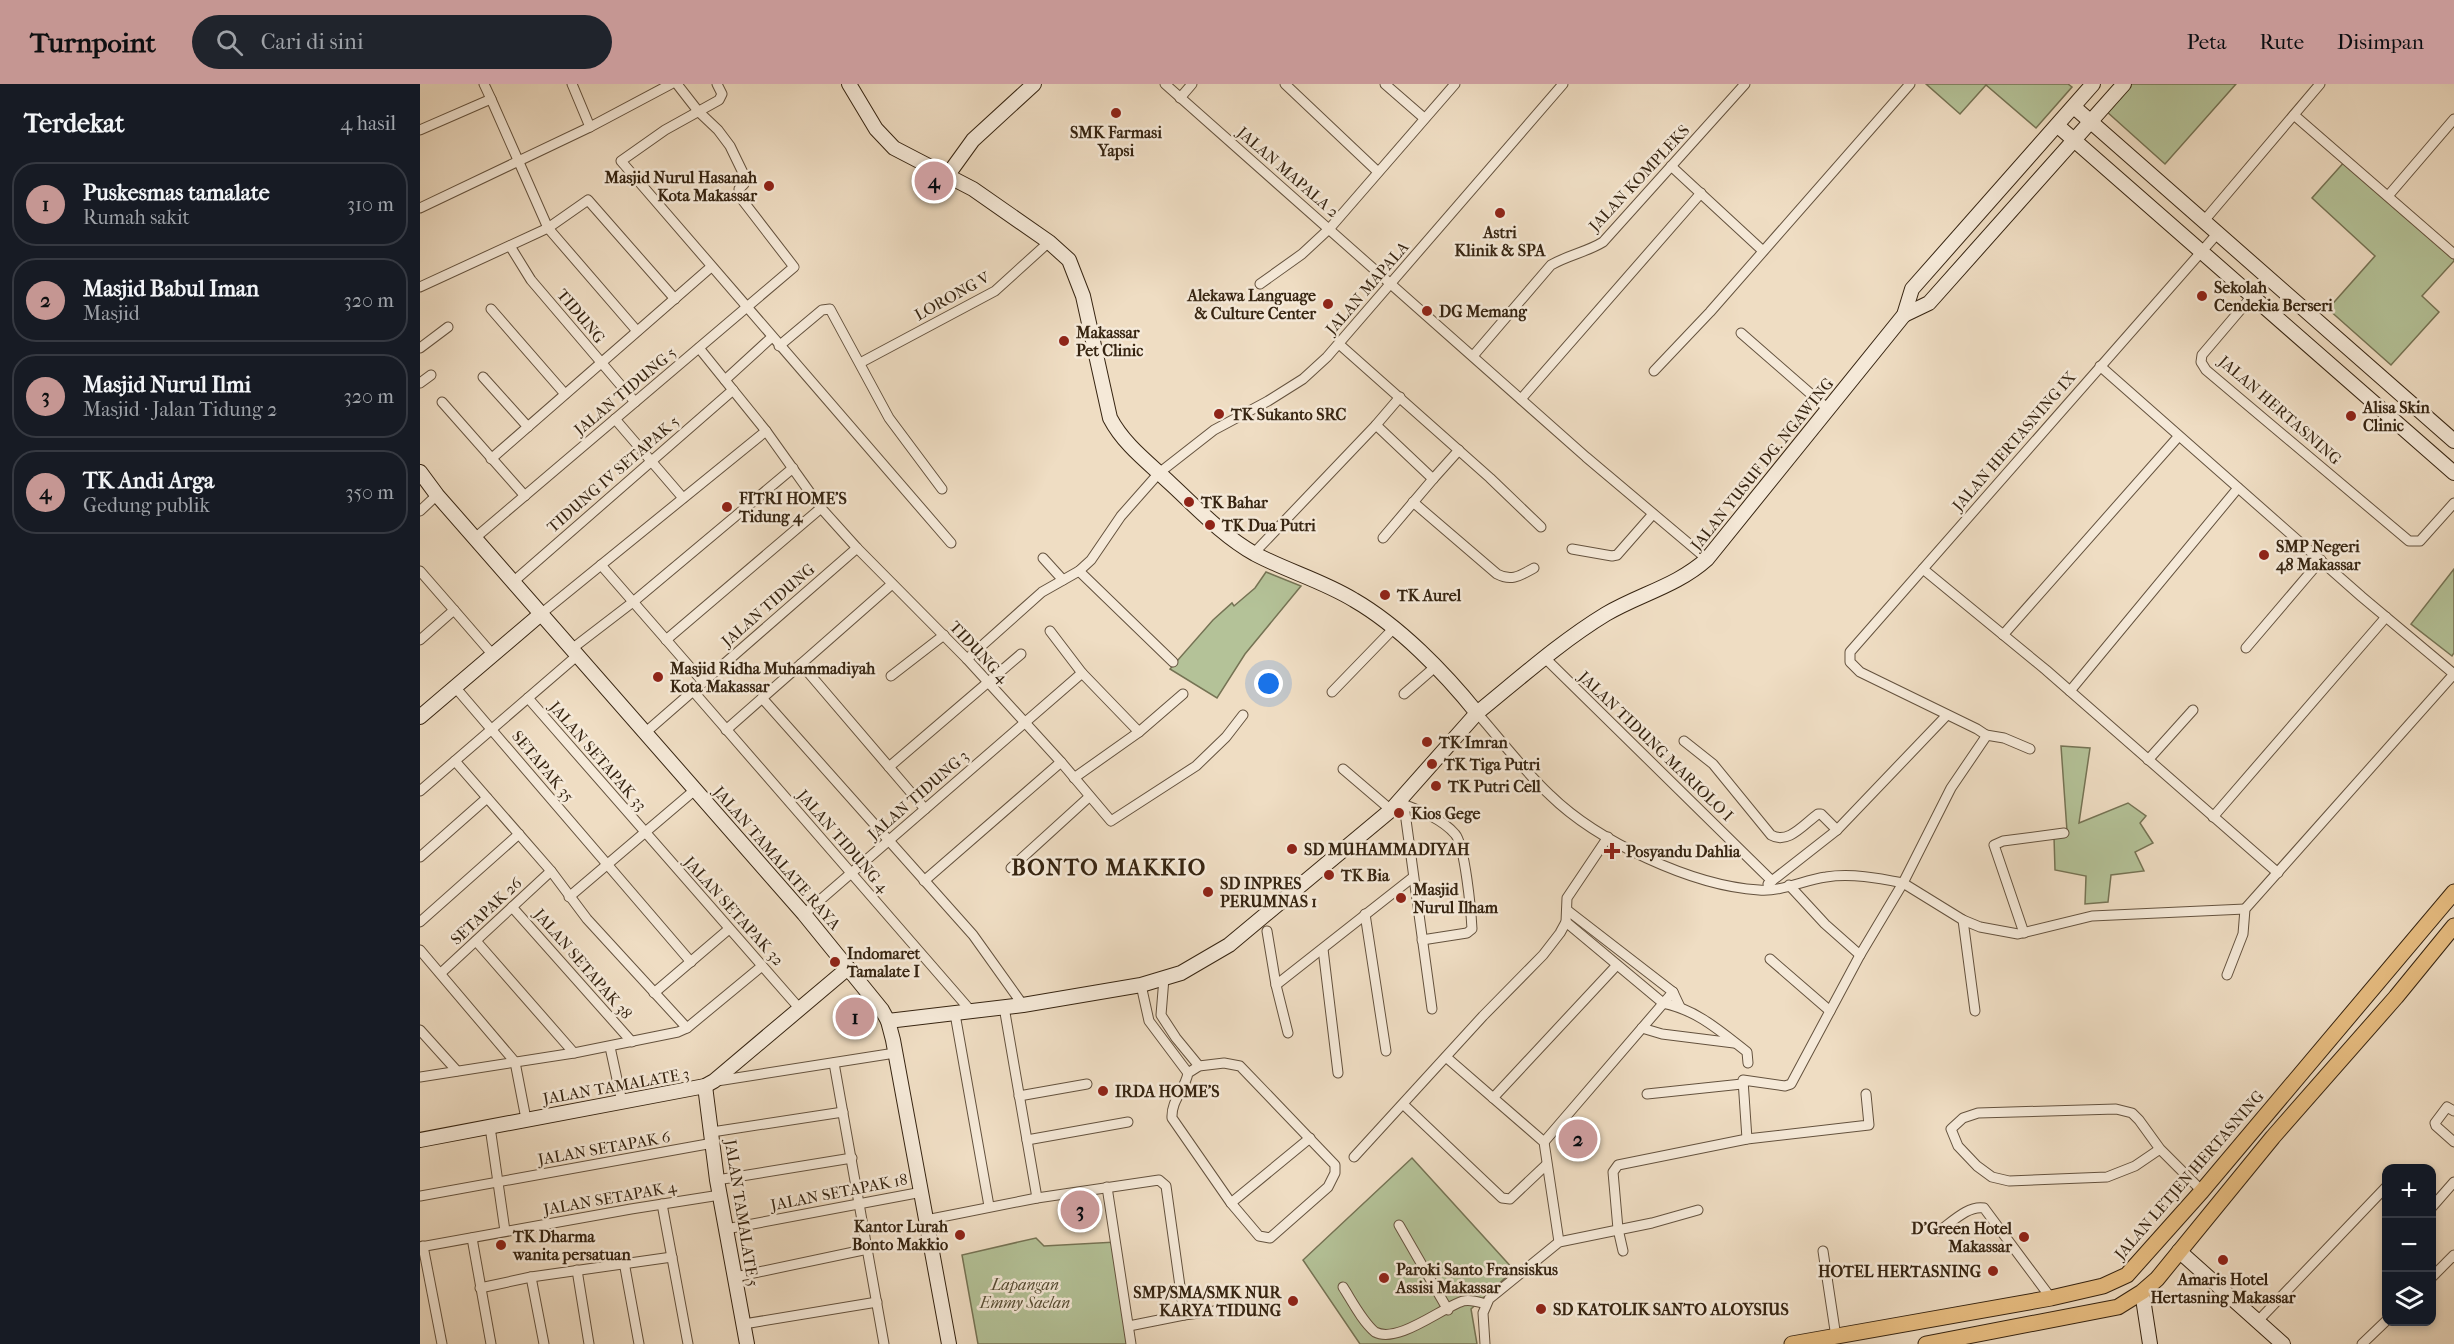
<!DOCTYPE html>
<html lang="id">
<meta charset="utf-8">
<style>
:root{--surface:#171b24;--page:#20242c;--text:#f1f3f6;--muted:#9ea1a6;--line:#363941;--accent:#c59692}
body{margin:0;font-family:"IM FELL French Canon",serif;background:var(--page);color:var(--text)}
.controls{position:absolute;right:18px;bottom:18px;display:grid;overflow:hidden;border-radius:12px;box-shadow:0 3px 9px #0003}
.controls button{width:54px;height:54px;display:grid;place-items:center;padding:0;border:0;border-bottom:2px solid var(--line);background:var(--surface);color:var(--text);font:30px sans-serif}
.you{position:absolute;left:849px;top:600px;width:21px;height:21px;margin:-15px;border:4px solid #fff;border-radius:50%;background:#1a73e8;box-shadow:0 0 0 9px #1a73e833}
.badge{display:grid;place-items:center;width:39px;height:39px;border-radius:50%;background:var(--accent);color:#111;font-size:20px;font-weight:700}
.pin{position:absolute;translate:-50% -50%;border:3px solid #fff;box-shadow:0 2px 6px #0006}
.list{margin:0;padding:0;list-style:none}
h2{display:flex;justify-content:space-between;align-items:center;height:78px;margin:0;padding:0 24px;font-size:26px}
h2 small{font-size:20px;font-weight:400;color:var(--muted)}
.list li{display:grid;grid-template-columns:39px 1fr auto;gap:18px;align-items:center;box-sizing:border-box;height:84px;margin:0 12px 12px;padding:0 12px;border:2px solid var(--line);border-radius:24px}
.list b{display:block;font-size:22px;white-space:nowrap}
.list p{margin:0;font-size:20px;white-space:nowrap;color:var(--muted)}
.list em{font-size:20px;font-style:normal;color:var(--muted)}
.icon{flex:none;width:33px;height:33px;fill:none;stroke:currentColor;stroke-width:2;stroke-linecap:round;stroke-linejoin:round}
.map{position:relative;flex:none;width:2034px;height:1260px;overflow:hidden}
header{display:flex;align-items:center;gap:36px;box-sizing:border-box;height:84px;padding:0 30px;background:var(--accent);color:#111}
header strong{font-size:28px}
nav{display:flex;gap:33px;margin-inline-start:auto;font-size:21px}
.search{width:420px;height:54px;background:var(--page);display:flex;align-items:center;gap:15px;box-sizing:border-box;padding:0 21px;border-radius:33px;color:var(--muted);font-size:22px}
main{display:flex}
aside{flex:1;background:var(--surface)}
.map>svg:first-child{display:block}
.green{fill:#b4c298;stroke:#757354;stroke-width:1.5}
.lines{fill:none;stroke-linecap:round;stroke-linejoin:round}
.street-casing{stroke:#64523e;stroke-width:11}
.secondary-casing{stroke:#362411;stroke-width:16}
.primary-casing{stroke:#362411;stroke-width:17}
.street{stroke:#f5e9d8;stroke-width:9}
.secondary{stroke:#f5e9d8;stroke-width:14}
.primary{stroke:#e8be82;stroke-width:15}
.poi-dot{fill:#8f2418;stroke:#f5e9d8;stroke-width:2}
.labels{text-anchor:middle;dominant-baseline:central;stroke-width:5;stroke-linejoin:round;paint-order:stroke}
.poi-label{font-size:16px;font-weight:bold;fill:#362411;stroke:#f5e9d8;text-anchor:start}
.street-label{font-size:16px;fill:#362411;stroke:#f5e9d8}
.park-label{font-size:16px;font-style:italic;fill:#564c33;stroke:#f5e9d8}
.district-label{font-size:22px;font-weight:bold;letter-spacing:1.5px;fill:#362411;stroke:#f5e9d8}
</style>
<header>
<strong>Turnpoint</strong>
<div class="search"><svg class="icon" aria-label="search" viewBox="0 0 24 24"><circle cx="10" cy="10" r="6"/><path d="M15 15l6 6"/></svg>Cari di sini</div>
<nav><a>Peta</a><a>Rute</a><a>Disimpan</a></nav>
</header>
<main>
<aside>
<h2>Terdekat<small>4 hasil</small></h2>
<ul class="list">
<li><span class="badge">1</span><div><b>Puskesmas tamalate</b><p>Rumah sakit</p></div><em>310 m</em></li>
<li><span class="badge">2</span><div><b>Masjid Babul Iman</b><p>Masjid</p></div><em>320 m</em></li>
<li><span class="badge">3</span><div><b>Masjid Nurul Ilmi</b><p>Masjid · Jalan Tidung 2</p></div><em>320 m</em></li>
<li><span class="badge">4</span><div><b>TK Andi Arga</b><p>Gedung publik</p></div><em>350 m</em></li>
</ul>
</aside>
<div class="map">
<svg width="2034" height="1260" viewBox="0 0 2034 1260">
<rect width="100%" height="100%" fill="#efddc3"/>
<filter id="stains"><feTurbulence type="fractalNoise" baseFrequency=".00333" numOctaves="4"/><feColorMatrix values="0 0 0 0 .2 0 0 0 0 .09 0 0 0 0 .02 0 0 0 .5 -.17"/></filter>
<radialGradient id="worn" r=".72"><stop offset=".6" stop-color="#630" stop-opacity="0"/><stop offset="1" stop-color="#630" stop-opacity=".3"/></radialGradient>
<!-- green -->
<g class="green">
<polygon points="1506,0 1648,0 1652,3 1616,44 1566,1 1540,30"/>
<polygon points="1710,0 1816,0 1745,80 1686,27"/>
<polygon points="1926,76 2034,174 2034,177 2002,212 2019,228 1971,281 1908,225 1955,172 1892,114"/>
<polygon points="2034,485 2034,569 2032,572 1991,540"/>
<polygon points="846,488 881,502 825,570 797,614 750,585 793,536 812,519 814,522 835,504"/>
<polygon points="1641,662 1670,664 1659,739 1708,719 1726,732 1720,739 1733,759 1715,768 1724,787 1691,791 1688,818 1665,820 1666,792 1635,786 1634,753 1647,747"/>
<polygon points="992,1074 1094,1186 1051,1225 1057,1260 940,1260 883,1176"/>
<polygon points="616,1154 624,1162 696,1158 711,1260 558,1260 542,1171"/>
</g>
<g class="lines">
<defs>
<g id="street">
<polyline points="152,0 170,43"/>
<polyline points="297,0 302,10 299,16 245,46 201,77 531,459"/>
<polyline points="745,0 1166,373 1287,475"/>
<polyline points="865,0 958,88"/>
<polyline points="965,0 1004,34"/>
<polyline points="760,14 772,0"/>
<polyline points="71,15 128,144 217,247"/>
<polyline points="1874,31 2034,170"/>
<polyline points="0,46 71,15 64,0"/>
<polyline points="1251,82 1343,167"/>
<polyline points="1968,112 2034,35"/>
<polyline points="0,124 170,43 251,0"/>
<polyline points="1783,138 1900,0"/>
<polyline points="90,162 111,196 215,318"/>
<polyline points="840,200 882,170 910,144 1035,0"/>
<polyline points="0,203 128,144 168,116 255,215"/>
<polyline points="1833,211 1782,271 1781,278 1786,286 1989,457 2000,457 2034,419"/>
<polyline points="71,225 145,310"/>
<polyline points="1321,249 1408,325"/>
<polyline points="919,260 1070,394 1121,443"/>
<polyline points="359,262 402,226 410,225 469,334 522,405"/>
<polyline points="0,264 28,243"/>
<polyline points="279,264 346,347 401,424 437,464 547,575 641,678 691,737 776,682 806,653 823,631"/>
<path d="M1053,272L1131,181C1148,171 1167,168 1183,158L1325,0"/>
<polyline points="440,279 575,207 629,158"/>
<polyline points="1680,282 1942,513 2034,590"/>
<polyline points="1234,287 1290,228 1490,0"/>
<polyline points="63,293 108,343"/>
<polyline points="305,296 352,253"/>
<polyline points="0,299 11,291"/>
<polyline points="1101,315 1281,109"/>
<polyline points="22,318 105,412"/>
<polyline points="195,335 263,414"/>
<polyline points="956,341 1013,395 963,454"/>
<polyline points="71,375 291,183"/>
<polyline points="1013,395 1039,366"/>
<path d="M993,418L1077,490C1092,498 1101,491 1114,484"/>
<polyline points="0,427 17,411"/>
<polyline points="55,454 374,183 320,113 319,105 324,100 325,93 310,62 298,46 278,27 257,0"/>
<polyline points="1152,465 1192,472 1197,471 1233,430"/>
<polyline points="834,469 956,341 980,313"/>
<polyline points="623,474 643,496"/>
<polyline points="181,481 283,598"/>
<polyline points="1503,485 1626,586 1858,789"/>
<polyline points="0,487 34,526"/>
<polyline points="659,487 753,578"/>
<polyline points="93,498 313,306"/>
<polyline points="122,529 346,347"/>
<polyline points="630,547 662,589 719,648"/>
<polyline points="1583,551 1758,353"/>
<polyline points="0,556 34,526 73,571"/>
<polyline points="246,556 401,424"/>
<polyline points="153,564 213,518 373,384"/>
<polyline points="1826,564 1901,476"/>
<polyline points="1125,574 1352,797"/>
<polyline points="547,575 622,508 659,487 671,476 701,432 739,389 794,346 848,317 883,295 907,273 1143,0"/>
<polyline points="381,580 505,725"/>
<polyline points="471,592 524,551"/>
<polyline points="35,603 271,878"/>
<polyline points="273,607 551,927"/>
<polyline points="1650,607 1818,404"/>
<polyline points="912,608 974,544"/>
<polyline points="984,610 1015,583"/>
<polyline points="108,614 380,925"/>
<polyline points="342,614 553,851 603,921"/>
<path d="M1057,629C1081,656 1103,686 1130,711C1177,757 1272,802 1339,806C1361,808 1384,796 1406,793C1431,789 1458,794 1483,799L1543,836L1560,843L1598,850L1672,832L1825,825"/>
<polyline points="306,646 472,500"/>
<polyline points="226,648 437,464"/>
<polyline points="1566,651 1584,654 1610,665"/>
<path d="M1264,657L1293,680L1351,751C1368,761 1384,740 1398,730H1401L1417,746"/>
<polyline points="1728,676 1773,626"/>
<polyline points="35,677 131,787 167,835 267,944"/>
<polyline points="469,683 601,570"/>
<polyline points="923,685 971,726"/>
<polyline points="654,694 719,648 763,610"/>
<polyline points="0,707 159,570"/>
<polyline points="983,714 1012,925"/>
<path d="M983,720C1001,727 1022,735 1035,750C1045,761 1051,827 1052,845L1047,849L1002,856"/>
<polyline points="1793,733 1966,533"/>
<polyline points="0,773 67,714"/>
<polyline points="591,784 669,713"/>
<polyline points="504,797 641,678"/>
<polyline points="1348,800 1417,746 1527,631"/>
<polyline points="1369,801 1405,840 1440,871"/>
<polyline points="149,813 276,705"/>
<polyline points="92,823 212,958"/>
<polyline points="1147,826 1253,908 1260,923"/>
<polyline points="384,830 662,589"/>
<polyline points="945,830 966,967"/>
<polyline points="1543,836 1555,927"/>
<polyline points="0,838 99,750"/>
<path d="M1146,838L1243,919C1277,926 1300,947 1327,968L1328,979"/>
<polyline points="847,847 856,901 868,949"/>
<polyline points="1604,849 1574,761 1583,757 1644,749"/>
<polyline points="56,857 154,969"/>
<polyline points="903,865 918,989"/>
<polyline points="0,866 95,978 106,1035"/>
<polyline points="1350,875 1410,927"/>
<polyline points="21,889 131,787"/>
<polyline points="1807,891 1823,850 1825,825 2034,590"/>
<polyline points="744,894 741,931 756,954 779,982"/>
<polyline points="721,901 729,937 768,989"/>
<polyline points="856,901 992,794"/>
<polyline points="234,909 309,845"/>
<polyline points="584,923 617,1114"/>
<polyline points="535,930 569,1122"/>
<polyline points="1222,944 1242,950 1314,959"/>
<polyline points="0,946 37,987"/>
<polyline points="190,963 202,1018"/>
<polyline points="1026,973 1124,1058 1139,1158"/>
<polyline points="414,979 464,1260"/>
<path d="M804,979L820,982L915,1081V1089L908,1103L850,1154L839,1152L811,1119L752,1034C751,1016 765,1006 768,989L779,982Z"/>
<polyline points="0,993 154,969 258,948 267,944 342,882"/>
<polyline points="297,997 475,969"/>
<polyline points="1227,1010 1322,1000"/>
<polyline points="599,1012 667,1000"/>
<polyline points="1073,1014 1197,881"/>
<polyline points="984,1021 1082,1114 1090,1115 1126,1081"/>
<polyline points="2034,1027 2027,1023 2015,1039 2016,1042 2034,1058"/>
<polyline points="70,1043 85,1147"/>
<polyline points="292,1048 423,1028"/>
<polyline points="1327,1055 1323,996 1365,1002 1371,1000 1440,871 1483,799 1531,704 1565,654 1566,651 1557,645 1440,588 1430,578 1430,568 1797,150"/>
<polyline points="607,1056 708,1038"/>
<polyline points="1124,1058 1253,908"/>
<polyline points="1740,1065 1715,1082 1687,1093 1589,1097 1572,1093 1557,1082 1538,1062 1531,1045 1543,1034 1558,1029 1696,1025 1712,1029 1719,1036 1740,1065 1782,1107"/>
<polyline points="934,1073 1063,932 1123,871 1140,849 1146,838 1147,814 1188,753"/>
<polyline points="297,1096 432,1074"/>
<polyline points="687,1103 711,1260"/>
<polyline points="0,1112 293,1059"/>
<polyline points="811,1119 890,1054"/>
<polyline points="242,1120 268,1260"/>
<polyline points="2012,1123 2034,1098"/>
<polyline points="506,1136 617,1114 739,1096 746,1102 764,1231 709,1242"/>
<polyline points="979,1141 1028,1226"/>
<polyline points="306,1145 502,1108"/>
<path d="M1519,1147C1531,1139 1548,1121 1564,1124L1631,1214"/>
<polyline points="52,1154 71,1260"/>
<polyline points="3,1162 22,1260"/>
<polyline points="0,1163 211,1125 300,1111"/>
<polyline points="1203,1167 1198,1145 1193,1088 1198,1081 1327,1055 1449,1041 1446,1010"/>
<polyline points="1403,1167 1416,1253"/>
<polyline points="204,1178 219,1260"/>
<polyline points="157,1186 169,1260"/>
<polyline points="111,1193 124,1260"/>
<polyline points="315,1193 448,1165"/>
<polyline points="2012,1193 2034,1171"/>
<path d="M923,1203C932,1217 942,1237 955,1248C978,1260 1021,1224 1043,1217C1051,1215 1059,1218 1066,1220"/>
<polyline points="60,1204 111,1193 252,1173"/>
<polyline points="764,1231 810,1225"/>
<polyline points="1837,1238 1966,1103"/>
<polyline points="324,1240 457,1218"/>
<polyline points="1065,1260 1063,1229 1069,1215 1139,1158 1232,1139 1278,1126"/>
<polyline points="1942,1260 1966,1237"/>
</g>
<g id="secondary">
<path d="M429,0L456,45L474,64L553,105L629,158L649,176L663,212L690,334C704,361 729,379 751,400C777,424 803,452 835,470C867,487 903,497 934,516C979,542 1024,588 1057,629L971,726L809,861L761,889L721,901L603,921L468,937"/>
<polyline points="1654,23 2034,357"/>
<polyline points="1638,42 2034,389"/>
<polyline points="527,92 553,56 614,0"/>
<polyline points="1484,231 1509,219 1704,0"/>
<polyline points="0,388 17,411 384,830 462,926 468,937 473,956 529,1260"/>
<path d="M1057,629C1099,595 1140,558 1186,530C1220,510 1257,502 1287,475L1484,231L1492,205L1673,0"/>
<polyline points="0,633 122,529"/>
<polyline points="285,1002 297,1096 327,1260"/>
<polyline points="0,1056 285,1002 294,997 428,884"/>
<polyline points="1759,1167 1863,1260"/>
<polyline points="1722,1208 1730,1260"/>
</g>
<g id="primary">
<polyline points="1372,1260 1631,1214 1683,1202 1707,1191 1782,1107 2034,808"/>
<polyline points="1506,1260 1698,1223 1722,1208 1737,1195 1853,1053 1976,913 2034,842"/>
</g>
</defs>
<!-- street casing -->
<use href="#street" class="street-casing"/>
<!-- secondary casing -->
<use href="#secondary" class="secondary-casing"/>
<!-- primary casing -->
<use href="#primary" class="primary-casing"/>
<!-- street -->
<use href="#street" class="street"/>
<!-- secondary -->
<use href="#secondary" class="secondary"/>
<!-- primary -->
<use href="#primary" class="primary"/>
</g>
<!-- markers -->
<g class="poi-dot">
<circle cx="696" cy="29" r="6"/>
<circle cx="349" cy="102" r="6"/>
<circle cx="1080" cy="129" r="6"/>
<circle cx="1782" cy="212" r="6"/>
<circle cx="908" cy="220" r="6"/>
<circle cx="1007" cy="227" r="6"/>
<circle cx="644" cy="257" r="6"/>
<circle cx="799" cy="330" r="6"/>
<circle cx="1931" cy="332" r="6"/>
<circle cx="769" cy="418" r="6"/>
<circle cx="307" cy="423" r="6"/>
<circle cx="790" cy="441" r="6"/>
<circle cx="1844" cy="471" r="6"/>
<circle cx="965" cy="511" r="6"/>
<circle cx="238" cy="593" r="6"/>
<circle cx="1007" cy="658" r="6"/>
<circle cx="1012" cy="680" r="6"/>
<circle cx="1016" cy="702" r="6"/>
<circle cx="979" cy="729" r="6"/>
<circle cx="872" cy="765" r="6"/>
<path d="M1189 758h6v6h6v6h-6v6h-6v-6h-6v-6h6z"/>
<circle cx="909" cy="791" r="6"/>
<circle cx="788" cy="808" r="6"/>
<circle cx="981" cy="814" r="6"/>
<circle cx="415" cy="878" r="6"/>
<circle cx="683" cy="1007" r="6"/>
<circle cx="540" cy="1151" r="6"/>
<circle cx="1604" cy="1153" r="6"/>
<circle cx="81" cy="1161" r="6"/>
<circle cx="1803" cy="1176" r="6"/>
<circle cx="1573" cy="1187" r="6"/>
<circle cx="964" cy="1194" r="6"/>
<circle cx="873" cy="1217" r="6"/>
<circle cx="1121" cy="1225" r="6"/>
</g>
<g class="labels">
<!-- poi labels -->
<g class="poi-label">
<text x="696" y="48" text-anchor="middle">SMK Farmasi<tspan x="696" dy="18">Yapsi</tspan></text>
<text x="337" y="93" text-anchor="end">Masjid Nurul Hasanah<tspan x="337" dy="18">Kota Makassar</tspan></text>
<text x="1080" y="148" text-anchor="middle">Astri<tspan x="1080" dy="18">Klinik &amp; SPA</tspan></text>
<text x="1794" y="203">Sekolah<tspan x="1794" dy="18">Cendekia Berseri</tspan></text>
<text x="896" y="211" text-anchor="end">Alekawa Language<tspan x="896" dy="18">&amp; Culture Center</tspan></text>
<text x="1019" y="227">DG Memang</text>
<text x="656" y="248">Makassar<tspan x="656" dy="18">Pet Clinic</tspan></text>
<text x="1943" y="323">Alisa Skin<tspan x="1943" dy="18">Clinic</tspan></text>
<text x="811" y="330">TK Sukanto SRC</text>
<text x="319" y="414">FITRI HOME'S<tspan x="319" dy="18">Tidung 4</tspan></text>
<text x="781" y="418">TK Bahar</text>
<text x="802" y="441">TK Dua Putri</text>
<text x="1856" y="462">SMP Negeri<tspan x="1856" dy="18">48 Makassar</tspan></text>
<text x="977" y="511">TK Aurel</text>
<text x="250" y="584">Masjid Ridha Muhammadiyah<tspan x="250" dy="18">Kota Makassar</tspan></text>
<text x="1019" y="658">TK Imran</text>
<text x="1024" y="680">TK Tiga Putri</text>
<text x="1028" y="702">TK Putri Cell</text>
<text x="991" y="729">Kios Gege</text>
<text x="884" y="765">SD MUHAMMADIYAH</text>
<text x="1206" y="767">Posyandu Dahlia</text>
<text x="921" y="791">TK Bia</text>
<text x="800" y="799">SD INPRES<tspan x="800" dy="18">PERUMNAS 1</tspan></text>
<text x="993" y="805">Masjid<tspan x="993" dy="18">Nurul Ilham</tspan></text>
<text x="427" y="869">Indomaret<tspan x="427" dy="18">Tamalate I</tspan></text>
<text x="695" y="1007">IRDA HOME'S</text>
<text x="528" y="1142" text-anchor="end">Kantor Lurah<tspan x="528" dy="18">Bonto Makkio</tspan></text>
<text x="1592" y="1144" text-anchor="end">D'Green Hotel<tspan x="1592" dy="18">Makassar</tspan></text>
<text x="93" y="1152">TK Dharma<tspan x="93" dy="18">wanita persatuan</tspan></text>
<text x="976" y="1185">Paroki Santo Fransiskus<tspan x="976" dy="18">Assisi Makassar</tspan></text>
<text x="1561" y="1187" text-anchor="end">HOTEL HERTASNING</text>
<text x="1803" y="1195" text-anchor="middle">Amaris Hotel<tspan x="1803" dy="18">Hertasning Makassar</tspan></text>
<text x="861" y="1208" text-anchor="end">SMP/SMA/SMK NUR<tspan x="861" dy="18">KARYA TIDUNG</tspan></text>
<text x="1133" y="1225">SD KATOLIK SANTO ALOYSIUS</text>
</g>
<!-- street labels -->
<g class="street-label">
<text transform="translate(868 88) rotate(41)">JALAN MAPALA 2</text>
<text transform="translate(1219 94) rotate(-47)">JALAN KOMPLEKS</text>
<text transform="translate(947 204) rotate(-49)">JALAN MAPALA</text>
<text transform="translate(532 212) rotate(-29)">LORONG V</text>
<text transform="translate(161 232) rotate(50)">TIDUNG</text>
<text transform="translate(205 307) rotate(-40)">JALAN TIDUNG 5</text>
<text transform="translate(1860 326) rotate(41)">JALAN HERTASNING</text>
<text transform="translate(1594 357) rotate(-49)">JALAN HERTASNING IX</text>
<text transform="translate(1342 380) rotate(-51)">JALAN YUSUF DG. NGAWING</text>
<text transform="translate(193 390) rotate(-41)">TIDUNG IV SETAPAK 5</text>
<text transform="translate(348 521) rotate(-41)">JALAN TIDUNG</text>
<text transform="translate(559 568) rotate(47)">TIDUNG 4</text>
<text transform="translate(1236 662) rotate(44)">JALAN TIDUNG MARIOLO I</text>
<text transform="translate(178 672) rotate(49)">JALAN SETAPAK 33</text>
<text transform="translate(123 682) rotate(50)">SETAPAK 35</text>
<text transform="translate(498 711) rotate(-41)">JALAN TIDUNG 3</text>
<text transform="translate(423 757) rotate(49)">JALAN TIDUNG 4</text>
<text transform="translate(357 774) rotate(49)">JALAN TAMALATE RAYA</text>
<text transform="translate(66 827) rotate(-43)">SETAPAK 26</text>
<text transform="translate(314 827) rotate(48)">JALAN SETAPAK 32</text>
<text transform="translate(163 880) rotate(49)">JALAN SETAPAK 38</text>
<text transform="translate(196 1002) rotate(-10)">JALAN TAMALATE 3</text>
<text transform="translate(184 1064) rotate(-10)">JALAN SETAPAK 6</text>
<text transform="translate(1769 1091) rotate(-49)">JALAN LETJEN HERTASNING</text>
<text transform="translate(419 1108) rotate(-11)">JALAN SETAPAK 18</text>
<text transform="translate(190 1114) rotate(-10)">JALAN SETAPAK 4</text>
<text transform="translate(322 1129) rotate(81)">JALAN TAMALATE 5</text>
</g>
<!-- park labels -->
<g class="park-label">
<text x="605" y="1200">Lapangan<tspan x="605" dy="18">Emmy Saelan</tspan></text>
</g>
<!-- district labels -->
<g class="district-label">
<text x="689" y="784">BONTO MAKKIO</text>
</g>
</g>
<rect width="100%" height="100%" filter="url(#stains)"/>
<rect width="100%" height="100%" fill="url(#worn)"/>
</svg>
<div class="controls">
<button>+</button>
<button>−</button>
<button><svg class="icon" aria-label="layers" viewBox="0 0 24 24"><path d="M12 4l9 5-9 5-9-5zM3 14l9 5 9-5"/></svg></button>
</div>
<div class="you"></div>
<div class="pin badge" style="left:435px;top:933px">1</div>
<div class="pin badge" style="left:1158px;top:1055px">2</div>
<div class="pin badge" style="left:660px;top:1126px">3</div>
<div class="pin badge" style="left:514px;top:97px">4</div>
</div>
</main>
